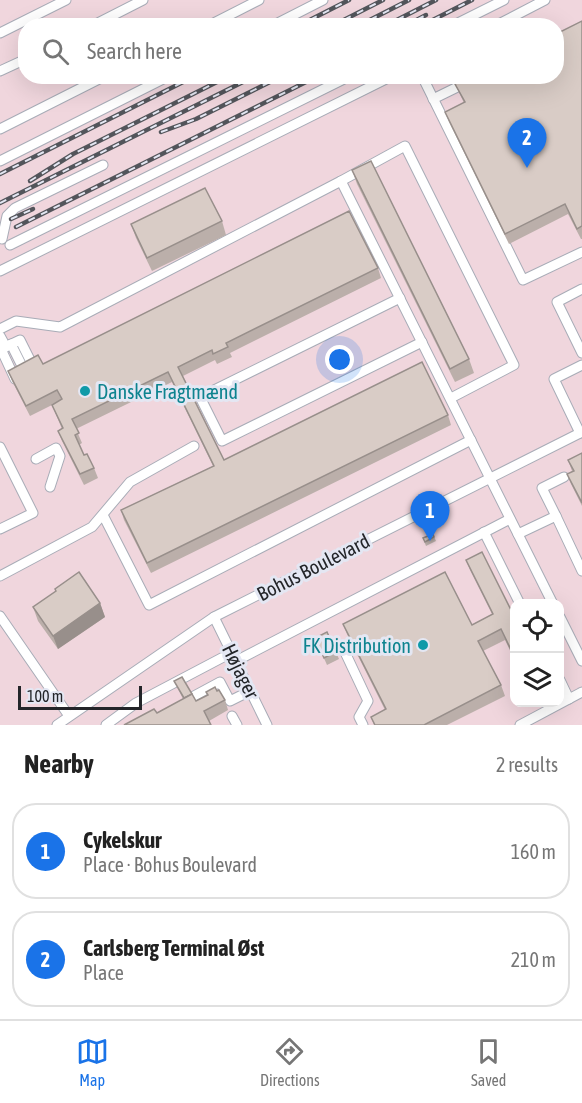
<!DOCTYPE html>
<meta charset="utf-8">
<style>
:root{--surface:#fff;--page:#f2f2f2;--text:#222;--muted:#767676;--line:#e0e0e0;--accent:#1a73e8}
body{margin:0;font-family:"Asap Condensed",sans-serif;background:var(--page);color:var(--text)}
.controls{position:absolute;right:18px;bottom:18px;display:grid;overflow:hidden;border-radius:12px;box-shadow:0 6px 24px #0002}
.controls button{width:54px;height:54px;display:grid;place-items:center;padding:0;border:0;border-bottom:2px solid var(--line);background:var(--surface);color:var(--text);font:30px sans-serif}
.scale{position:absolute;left:18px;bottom:15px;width:124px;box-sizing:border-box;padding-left:6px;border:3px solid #232529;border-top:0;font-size:16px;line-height:21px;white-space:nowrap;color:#232529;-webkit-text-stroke:4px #e4e7f3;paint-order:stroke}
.you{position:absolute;left:340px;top:360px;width:21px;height:21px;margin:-15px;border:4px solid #fff;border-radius:50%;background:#1a73e8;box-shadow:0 0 0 9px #1a73e833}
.badge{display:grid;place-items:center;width:39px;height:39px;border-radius:50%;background:var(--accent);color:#fff;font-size:20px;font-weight:700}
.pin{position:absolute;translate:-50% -50px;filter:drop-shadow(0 2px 3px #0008)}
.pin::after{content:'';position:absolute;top:32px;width:21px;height:18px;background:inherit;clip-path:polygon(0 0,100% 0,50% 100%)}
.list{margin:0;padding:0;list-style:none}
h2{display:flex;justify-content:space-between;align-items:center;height:78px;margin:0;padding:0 24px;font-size:26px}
h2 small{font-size:20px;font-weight:400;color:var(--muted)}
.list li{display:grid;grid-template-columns:39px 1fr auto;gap:18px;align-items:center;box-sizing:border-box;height:96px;margin:0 12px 12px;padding:0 12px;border:2px solid var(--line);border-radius:24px}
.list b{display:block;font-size:22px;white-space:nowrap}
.list p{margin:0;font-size:20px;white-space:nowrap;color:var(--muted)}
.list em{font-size:20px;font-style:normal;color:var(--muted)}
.icon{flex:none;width:33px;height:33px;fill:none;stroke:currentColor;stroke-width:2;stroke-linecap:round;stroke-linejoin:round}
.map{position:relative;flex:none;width:582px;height:725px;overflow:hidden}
.search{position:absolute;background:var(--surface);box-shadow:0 6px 24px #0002;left:18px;right:18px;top:18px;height:66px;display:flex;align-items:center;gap:15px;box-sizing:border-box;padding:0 21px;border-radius:24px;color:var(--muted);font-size:22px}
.sheet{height:294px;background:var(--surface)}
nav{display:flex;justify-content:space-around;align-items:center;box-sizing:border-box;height:84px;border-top:2px solid var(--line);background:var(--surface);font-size:16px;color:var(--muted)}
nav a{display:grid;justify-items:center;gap:3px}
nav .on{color:var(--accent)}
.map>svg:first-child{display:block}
.industrial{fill:#f0d6dd;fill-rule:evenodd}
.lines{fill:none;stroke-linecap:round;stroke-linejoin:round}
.minor-casing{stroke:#a8acb7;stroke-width:11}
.minor{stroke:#fff;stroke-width:9}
.rail-casing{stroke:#53555b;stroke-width:4.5}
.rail{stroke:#e4e7f3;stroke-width:2;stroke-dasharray:7;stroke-linecap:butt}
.wall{fill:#bbafaa}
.shaded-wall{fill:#988f8b}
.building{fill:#d9ccc6;stroke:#988f8b;stroke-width:1.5}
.culture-dot{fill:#0f9aa8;stroke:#e4e7f3;stroke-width:2}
.labels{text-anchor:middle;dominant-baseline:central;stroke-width:6;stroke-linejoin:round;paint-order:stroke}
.culture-label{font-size:20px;fill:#0d838f;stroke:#e4e7f3;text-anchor:start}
.street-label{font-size:20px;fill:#232529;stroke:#e4e7f3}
</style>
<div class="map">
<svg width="582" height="725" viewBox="0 0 582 725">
<rect width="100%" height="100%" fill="#e4e7f3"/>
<!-- industrial -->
<path class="industrial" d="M0,0H582V725H0ZM26,26H556V76H26ZM514,604H560V702H514Z"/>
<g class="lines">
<defs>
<g id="minor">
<polyline points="92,26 143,0"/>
<polyline points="208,26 259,0"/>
<polyline points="272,26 323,0"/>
<polyline points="452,26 504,0"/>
<polyline points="495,26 545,0"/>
<polyline points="0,33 66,0"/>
<polyline points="0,71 26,59"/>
<polyline points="422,76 523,280 582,252"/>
<polyline points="433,99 480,76"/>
<polyline points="0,129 105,76"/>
<polyline points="0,161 169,76"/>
<polyline points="341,181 405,146 514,365 451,398"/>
<polyline points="2,239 7,216 15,208 103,165"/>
<polyline points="10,245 350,76"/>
<polyline points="0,271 392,76"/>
<polyline points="582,289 557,302 582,353"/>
<polyline points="400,298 200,397 222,441 422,342"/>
<polyline points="0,329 16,321 60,327 341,181 553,604"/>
<polyline points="0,336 6,347"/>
<polyline points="11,344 26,374"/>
<polyline points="15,379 1,349 20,340 35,370"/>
<polyline points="580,433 554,379 582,365"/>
<polyline points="0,447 33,513 0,529"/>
<polyline points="36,459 56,448 60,456 50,487"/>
<polyline points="103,515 149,605 471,440"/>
<polyline points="556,516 542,488 564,477"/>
<polyline points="484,532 520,604"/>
<polyline points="518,534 556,516 582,571"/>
<polyline points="0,576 92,527 130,482 194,446"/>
<polyline points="0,616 69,716"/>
<polyline points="214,617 267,725"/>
<polyline points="560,617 582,661"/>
<polyline points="343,648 368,701 359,717 363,725"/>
<polyline points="236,661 510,519"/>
<polyline points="560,680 569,699"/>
<polyline points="194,696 220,682 230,701 250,691"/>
<polyline points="232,716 237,725"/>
<polyline points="57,725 214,617 582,432"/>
<polyline points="106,725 136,703 231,653"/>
<polyline points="520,725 582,692"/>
</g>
</defs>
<!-- minor casing -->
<use href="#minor" class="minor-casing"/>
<!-- minor -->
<use href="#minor" class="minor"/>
<defs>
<g id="rail">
<polyline points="298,26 349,0"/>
<polyline points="332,26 383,0"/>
<polyline points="358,26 409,0"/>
<polyline points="385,26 436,0"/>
<polyline points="405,26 426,15"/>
<polyline points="421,26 472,0"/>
<polyline points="161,132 196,119 282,76"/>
<polyline points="0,174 195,76"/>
<polyline points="30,181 73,154 229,76"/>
<polyline points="0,203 255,76"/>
<polyline points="11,219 33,209"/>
<polyline points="16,227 318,76"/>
</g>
</defs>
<!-- rail casing -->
<use href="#rail" class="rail-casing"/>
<!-- rail -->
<use href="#rail" class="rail"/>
</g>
<!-- wall -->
<g class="wall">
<polygon points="582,21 582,239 581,239 568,214 509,244 449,122 445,112 464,103 455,84"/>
<polygon points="352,170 469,359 474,373 455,382 357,184"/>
<polygon points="222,221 226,235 152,271 136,238 131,224"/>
<polygon points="378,268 381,278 230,353 232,357 217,364 215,360 183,376 224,460 448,415 451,425 151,573 124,520 121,510 213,466 172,382 76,429 82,443 79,445 84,455 94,468 98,478 84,485 62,441 58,431 62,429 52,405 30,416 12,381 8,371 43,364"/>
<polygon points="582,453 582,506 571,484 567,474 572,471 568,460"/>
<polygon points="433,534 436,541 426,546 423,538"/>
<polygon points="466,560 514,616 514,659 505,640 483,651 501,685 505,696 447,725 374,725 371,717 385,710 347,634 343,624 472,625 492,614 470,570"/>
<polygon points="55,589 100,603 105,617 58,649 38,621 33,607 56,592"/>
<polygon points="315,638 336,652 339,659 327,665"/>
<polygon points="174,681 196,701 217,691 225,700 228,710 209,721 157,713 183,699"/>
</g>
<!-- shaded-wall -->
<polygon class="shaded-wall" points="100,603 105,617 58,649 53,636"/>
<!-- building -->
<g class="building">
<polygon points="582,21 582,226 577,229 565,204 505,234 445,112 465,102 455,84 470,76 556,76 556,34"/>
<polygon points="371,161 469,359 450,369 352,170"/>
<polygon points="205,188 222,221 147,258 131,224"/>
<polygon points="349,211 378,268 226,343 228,347 213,354 212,350 178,367 224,460 422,362 448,415 147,563 121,510 214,466 168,372 72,419 79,433 75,435 84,455 87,454 94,468 80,474 58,431 63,428 52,405 62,399 57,390 26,406 8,371 38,355 43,364"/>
<polygon points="582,453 582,503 567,474 574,471 568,460"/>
<polygon points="433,534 434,537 425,542 423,538"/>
<polygon points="482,552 514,616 514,656 501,629 478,641 501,685 424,725 375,725 371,717 386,709 343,624 445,572 472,625 493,614 466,560"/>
<polygon points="79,572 100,603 53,636 33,607 56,591 55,589"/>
<polygon points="327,632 336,652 324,658 315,638"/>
<polygon points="182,677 192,694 184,698 174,681"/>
<polygon points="215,687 217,691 219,690 225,700 204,711 211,725 124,725 154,709 157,713 192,694 196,701 208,695 206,692"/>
</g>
<!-- markers -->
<g class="culture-dot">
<circle cx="85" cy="391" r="6"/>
<circle cx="423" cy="645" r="6"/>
</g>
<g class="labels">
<!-- culture labels -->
<g class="culture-label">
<text x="97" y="391">Danske Fragtmænd</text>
<text x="411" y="645" text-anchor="end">FK Distribution</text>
</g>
<!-- street labels -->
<g class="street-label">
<text transform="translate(313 567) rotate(-27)">Bohus Boulevard</text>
<text transform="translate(241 671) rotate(64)">Højager</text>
</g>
</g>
</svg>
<div class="controls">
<button><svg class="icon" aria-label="locate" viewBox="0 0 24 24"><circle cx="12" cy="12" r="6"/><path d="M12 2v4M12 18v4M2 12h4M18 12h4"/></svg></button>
<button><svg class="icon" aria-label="layers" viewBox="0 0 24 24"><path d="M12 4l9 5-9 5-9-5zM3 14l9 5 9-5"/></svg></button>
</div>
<div class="scale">100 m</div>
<div class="you"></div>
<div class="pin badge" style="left:430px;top:541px">1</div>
<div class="pin badge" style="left:527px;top:168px">2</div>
<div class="search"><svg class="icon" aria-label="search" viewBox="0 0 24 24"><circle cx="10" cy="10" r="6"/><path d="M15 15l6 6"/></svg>Search here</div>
</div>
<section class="sheet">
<h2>Nearby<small>2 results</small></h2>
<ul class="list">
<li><span class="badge">1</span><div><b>Cykelskur</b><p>Place · Bohus Boulevard</p></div><em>160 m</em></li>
<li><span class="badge">2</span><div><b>Carlsberg Terminal Øst</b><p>Place</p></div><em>210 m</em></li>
</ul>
</section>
<nav>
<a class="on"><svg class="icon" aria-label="map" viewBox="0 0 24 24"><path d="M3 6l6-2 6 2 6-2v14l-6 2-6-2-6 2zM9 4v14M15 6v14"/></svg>Map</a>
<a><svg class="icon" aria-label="directions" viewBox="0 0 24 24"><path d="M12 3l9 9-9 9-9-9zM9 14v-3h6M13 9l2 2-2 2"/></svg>Directions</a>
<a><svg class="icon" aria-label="saved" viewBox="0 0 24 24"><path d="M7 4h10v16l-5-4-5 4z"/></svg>Saved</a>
</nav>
